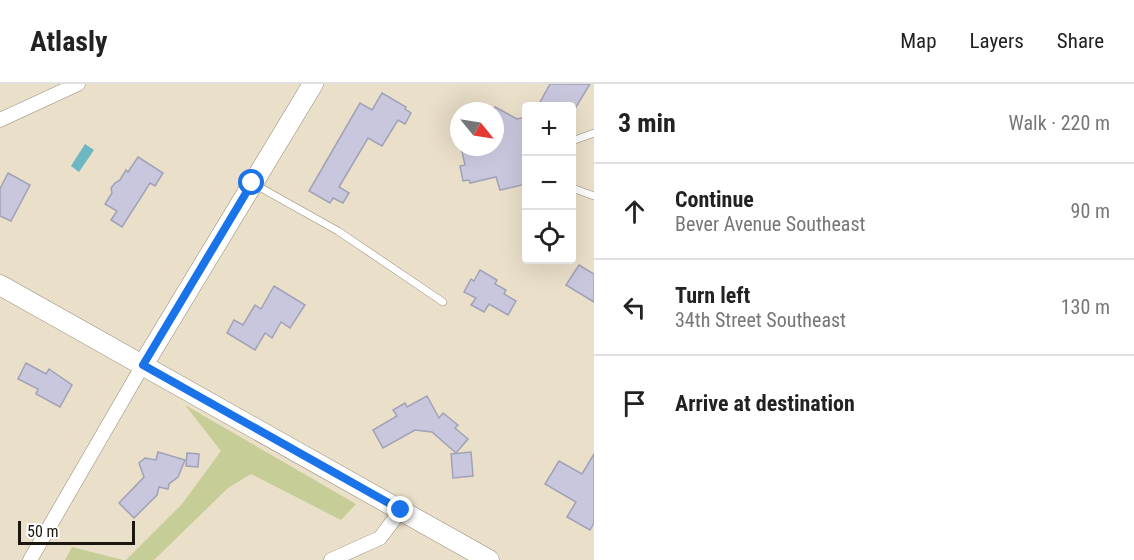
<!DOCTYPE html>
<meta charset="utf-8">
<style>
:root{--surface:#fff;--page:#f6f6f6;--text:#222;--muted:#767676;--line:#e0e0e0}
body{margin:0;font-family:"Roboto Condensed",sans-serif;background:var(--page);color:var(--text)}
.controls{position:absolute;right:18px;top:18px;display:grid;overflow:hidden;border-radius:6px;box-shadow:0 6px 24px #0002}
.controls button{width:54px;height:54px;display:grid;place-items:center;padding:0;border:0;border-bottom:2px solid var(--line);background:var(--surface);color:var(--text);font:30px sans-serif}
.compass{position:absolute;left:450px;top:18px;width:54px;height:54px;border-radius:50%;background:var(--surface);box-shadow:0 6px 24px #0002;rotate:120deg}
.scale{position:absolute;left:18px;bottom:15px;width:117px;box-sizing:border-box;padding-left:6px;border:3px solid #1b170f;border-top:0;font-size:16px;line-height:21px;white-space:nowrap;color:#1b170f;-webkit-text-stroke:4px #fff;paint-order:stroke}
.stop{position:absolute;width:18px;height:18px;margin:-14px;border:4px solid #1a73e8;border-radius:50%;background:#fff}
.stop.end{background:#1a73e8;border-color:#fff;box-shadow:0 2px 6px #0008}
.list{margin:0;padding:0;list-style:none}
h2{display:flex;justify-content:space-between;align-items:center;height:78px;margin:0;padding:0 24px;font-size:26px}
h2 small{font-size:20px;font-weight:400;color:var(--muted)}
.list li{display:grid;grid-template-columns:39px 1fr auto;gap:18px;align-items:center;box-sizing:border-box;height:96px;padding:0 24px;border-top:2px solid var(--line)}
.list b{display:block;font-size:22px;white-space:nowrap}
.list p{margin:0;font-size:20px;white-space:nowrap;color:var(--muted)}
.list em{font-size:20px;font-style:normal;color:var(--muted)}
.icon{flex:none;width:33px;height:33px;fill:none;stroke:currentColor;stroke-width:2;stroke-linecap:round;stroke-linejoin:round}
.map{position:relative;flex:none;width:594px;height:476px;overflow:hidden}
header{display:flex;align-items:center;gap:36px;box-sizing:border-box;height:84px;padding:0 30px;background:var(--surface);border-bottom:2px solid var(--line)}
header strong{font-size:28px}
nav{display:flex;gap:33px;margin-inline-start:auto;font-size:21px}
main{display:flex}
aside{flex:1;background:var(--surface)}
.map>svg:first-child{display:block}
.green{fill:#c7cd96}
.water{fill:#6cb7c2}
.building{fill:#c8c7de;stroke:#a1a1b7;stroke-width:1.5}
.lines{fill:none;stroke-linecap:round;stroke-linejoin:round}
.lane-casing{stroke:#938975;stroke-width:8}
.street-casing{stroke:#938975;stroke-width:15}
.secondary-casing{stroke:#938975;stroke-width:21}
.lane{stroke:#fff;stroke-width:7}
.street{stroke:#fff;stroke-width:14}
.secondary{stroke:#fff;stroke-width:20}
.route{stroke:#1a73e8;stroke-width:8}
</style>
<header>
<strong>Atlasly</strong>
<nav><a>Map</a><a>Layers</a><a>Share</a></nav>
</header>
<main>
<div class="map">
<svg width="594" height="476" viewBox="0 0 594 476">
<rect width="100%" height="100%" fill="#eadfc9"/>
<!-- green -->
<g class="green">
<polygon points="185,321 356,420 341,436 251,390 228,404 154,476 126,476 182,420 221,367"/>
<polygon points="72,463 123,476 65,476"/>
</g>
<!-- water -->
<polygon class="water" points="85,60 94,66 79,88 71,82"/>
<!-- building -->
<g class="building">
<polygon points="550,0 590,0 573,28 572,22 538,22"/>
<polygon points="382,9 406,23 405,25 411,29 405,40 398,36 382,62 368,54 339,103 349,109 343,119 333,114 330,119 309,107 360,19 372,26"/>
<polygon points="495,23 517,35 526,33 526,100 500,106 496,93 470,99 469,96 463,97 460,82 465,81 461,63 495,63"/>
<polygon points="138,73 163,89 155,102 150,99 122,143 111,136 117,127 105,120 112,109 111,104 115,99 120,96 126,86 128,88"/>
<polygon points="8,89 30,101 11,137 0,132 0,105"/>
<polygon points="579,181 594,190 594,218 566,201"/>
<polygon points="480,186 497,196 495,200 506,206 504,210 516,217 508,231 489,220 484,228 471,221 476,214 464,208 471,195 474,197"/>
<polygon points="274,202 305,221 290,244 281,238 272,254 265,249 255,266 227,249 234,236 243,241 255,221 261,225"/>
<polygon points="26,279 46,290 49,285 72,301 60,323 36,310 38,305 18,295"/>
<polygon points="427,312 439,334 443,329 458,341 455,344 468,355 456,369 432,348 415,346 383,364 373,346 397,332 393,326 405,319 407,323"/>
<polygon points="158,368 185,376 178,393 169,400 168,405 159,403 157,411 134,434 119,419 144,393 139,379 145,374 156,376"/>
<polygon points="471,368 473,392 453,394 451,370"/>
<polygon points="187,369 199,370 198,383 186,382"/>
<polygon points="594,370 594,439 590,446 567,433 576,418 545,400 559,377 582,390"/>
</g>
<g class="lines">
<defs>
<g id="lane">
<polyline points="572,57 594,49"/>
<polyline points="254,100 338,147 443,218"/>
<polyline points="572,104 594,112"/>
</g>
<g id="street">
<polyline points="0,36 78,0"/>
<polyline points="30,476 143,281"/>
<polyline points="331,476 380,454 401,426"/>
</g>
<g id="secondary">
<polyline points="0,201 489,476"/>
<polyline points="143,281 313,0"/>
</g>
</defs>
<!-- lane casing -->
<use href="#lane" class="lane-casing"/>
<!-- street casing -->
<use href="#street" class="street-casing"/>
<!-- secondary casing -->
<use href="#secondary" class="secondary-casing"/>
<!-- lane -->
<use href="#lane" class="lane"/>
<!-- street -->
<use href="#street" class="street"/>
<!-- secondary -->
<use href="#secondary" class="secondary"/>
</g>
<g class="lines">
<!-- route -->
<polyline class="route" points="252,99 143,281 401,426"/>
</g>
</svg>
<div class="controls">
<button>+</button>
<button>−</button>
<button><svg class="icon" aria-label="locate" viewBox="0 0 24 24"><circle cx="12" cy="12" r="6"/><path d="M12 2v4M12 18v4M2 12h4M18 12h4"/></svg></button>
</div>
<svg class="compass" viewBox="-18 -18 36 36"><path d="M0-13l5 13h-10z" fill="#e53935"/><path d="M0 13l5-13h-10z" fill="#767676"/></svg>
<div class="scale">50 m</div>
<div class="stop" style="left:252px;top:99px"></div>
<div class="stop end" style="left:401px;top:426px"></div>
</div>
<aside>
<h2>3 min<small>Walk · 220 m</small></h2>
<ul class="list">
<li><svg class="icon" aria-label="ahead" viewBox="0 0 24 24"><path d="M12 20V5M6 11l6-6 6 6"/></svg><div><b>Continue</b><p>Bever Avenue Southeast</p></div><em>90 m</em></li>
<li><svg class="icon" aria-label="left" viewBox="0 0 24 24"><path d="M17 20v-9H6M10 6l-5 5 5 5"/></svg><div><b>Turn left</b><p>34th Street Southeast</p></div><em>130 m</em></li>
<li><svg class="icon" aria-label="arrive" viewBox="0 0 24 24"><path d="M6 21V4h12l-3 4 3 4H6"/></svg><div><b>Arrive at destination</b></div></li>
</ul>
</aside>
</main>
